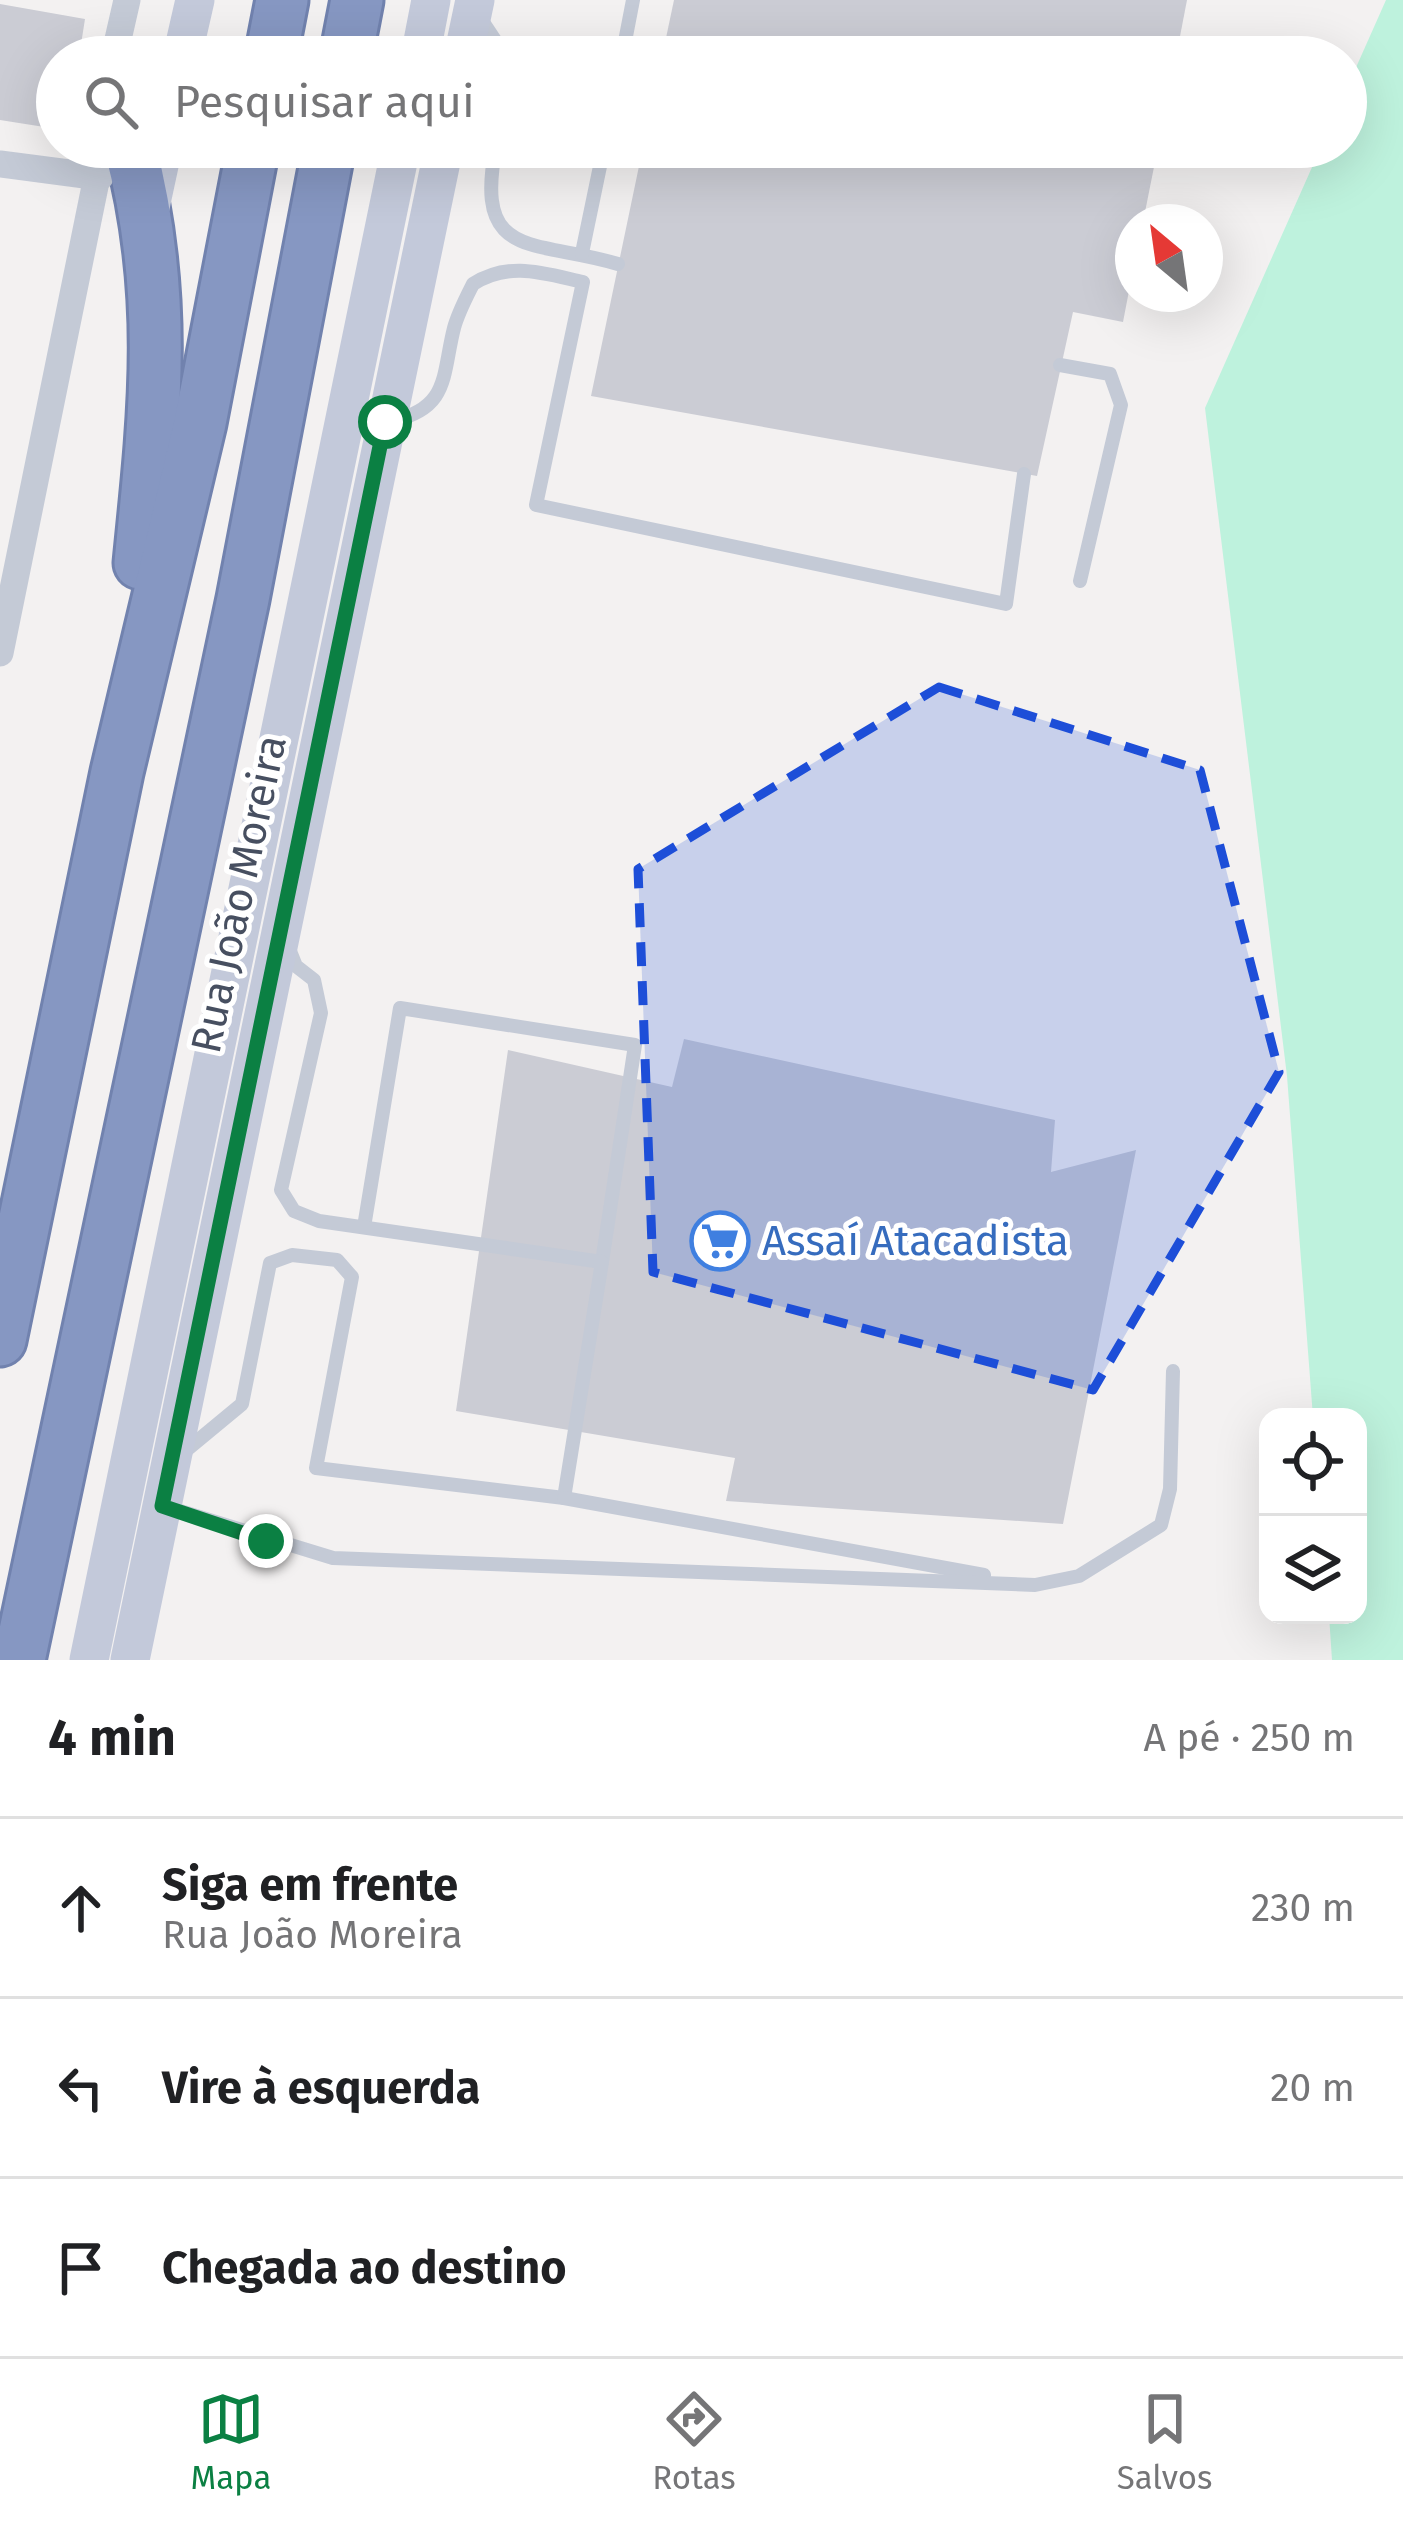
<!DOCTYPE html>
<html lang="pt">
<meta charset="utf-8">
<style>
:root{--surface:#fff;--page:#f2f2f2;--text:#202124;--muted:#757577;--line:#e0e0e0;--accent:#0b8043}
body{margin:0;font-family:"Fira Sans",sans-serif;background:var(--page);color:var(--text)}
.controls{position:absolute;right:36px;bottom:36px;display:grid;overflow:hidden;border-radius:24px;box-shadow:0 12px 48px #0002}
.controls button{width:108px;height:108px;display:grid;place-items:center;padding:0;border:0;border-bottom:3px solid var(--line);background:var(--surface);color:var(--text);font:60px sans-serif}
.compass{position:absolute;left:1115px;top:204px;width:108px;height:108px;border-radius:50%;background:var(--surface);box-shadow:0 12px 48px #0002;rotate:331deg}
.stop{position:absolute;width:36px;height:36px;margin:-27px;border:9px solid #0b8043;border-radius:50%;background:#fff}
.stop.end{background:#0b8043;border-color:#fff;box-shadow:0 3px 12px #0008}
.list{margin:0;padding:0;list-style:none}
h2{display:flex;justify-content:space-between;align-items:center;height:156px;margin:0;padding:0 48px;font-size:51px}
h2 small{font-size:39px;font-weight:400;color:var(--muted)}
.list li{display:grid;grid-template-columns:78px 1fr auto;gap:36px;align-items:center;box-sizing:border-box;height:180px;padding:0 48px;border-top:3px solid var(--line)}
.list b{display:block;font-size:45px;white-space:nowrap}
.list p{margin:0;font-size:39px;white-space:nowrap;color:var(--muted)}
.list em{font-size:39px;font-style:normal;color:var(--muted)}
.icon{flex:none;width:66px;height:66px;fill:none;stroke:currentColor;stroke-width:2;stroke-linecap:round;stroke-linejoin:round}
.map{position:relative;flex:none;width:1403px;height:1660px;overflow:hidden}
.search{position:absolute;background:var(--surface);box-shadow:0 12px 48px #0002;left:36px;right:36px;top:36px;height:132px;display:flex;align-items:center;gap:30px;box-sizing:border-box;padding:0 42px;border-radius:66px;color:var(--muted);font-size:45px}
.sheet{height:696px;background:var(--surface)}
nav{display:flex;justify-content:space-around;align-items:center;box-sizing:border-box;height:168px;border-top:3px solid var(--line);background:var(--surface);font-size:33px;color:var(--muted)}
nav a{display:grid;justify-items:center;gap:6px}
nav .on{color:var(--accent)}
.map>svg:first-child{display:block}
.green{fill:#bef2dd}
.building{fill:#cbccd4}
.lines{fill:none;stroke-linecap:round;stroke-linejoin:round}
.motorway-casing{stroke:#7182ae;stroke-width:57}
.service{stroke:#c4cad6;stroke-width:14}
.minor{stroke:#c4cad6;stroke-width:27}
.secondary{stroke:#c3c9da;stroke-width:39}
.motorway{stroke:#8697c2;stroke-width:51}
.route{stroke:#0b8043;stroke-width:15}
.marked{fill:#1d4ed8;fill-opacity:0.2;stroke:#1d4ed8;stroke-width:9;stroke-dasharray:24 15;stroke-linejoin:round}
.labels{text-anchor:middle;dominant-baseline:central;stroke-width:10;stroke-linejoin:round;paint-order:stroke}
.street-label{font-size:42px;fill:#474f60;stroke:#fff}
.shop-label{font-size:42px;fill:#366cbe;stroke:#fff;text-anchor:start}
</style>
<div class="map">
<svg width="1403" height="1660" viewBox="0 0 1403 1660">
<rect width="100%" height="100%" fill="#f3f1f1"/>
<!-- green -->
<polygon class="green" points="1386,0 1403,0 1403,1660 1332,1660 1329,1615 1358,1615 1358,1417 1313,1417 1287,1076 1205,408 1321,147 1346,147 1346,90"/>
<!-- building -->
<g class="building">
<polygon points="674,0 1187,0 1176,57 662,57"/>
<polygon points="0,4 85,19 79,57 57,57 57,129 0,120"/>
<polygon points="643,147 1158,147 1143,222 1133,222 1133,270 1123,322 1073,312 1037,476 591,396"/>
<polygon points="684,1039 1055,1120 1051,1172 1136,1150 1063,1524 726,1501 735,1458 456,1411 508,1050 672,1087"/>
</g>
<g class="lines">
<defs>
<g id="motorway">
<polyline points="271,57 282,0"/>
<polyline points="346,57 357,0"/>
<path d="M130,147C169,295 155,414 140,563"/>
<polyline points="0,1340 117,772 200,423 253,147"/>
<polyline points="19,1660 243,599 329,147"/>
</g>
</defs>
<!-- motorway casing -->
<use href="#motorway" class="motorway-casing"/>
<!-- service -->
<g class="service">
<polyline points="479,16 506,57"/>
<polyline points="622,57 633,0"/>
<path d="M496,147C473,262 536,239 618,264"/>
<polyline points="582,253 604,147"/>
<polyline points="1060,365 1110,374 1121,405 1080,581"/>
<path d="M392,421C450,408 442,375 454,328C458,313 466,298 473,284C509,261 543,273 583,282L536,505L1006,604L1024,474"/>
<polyline points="364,1227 400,1008 635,1045 602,1262"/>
<polyline points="184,1452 242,1404 270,1263 292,1255 337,1260 352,1277 316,1468 564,1498 602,1262 319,1221 294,1211 281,1190 321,1013 314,980 296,966 288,946"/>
<polyline points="564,1498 984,1575"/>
<polyline points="167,1507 333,1558 1035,1585 1079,1576 1161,1525 1170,1489 1173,1371"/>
</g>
<!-- minor -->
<g class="minor">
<polyline points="114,57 127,0"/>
<polyline points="0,164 100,177"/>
<polyline points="0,653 103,147"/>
</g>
<!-- secondary -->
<g class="secondary">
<polyline points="182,57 195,0"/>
<polyline points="420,57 431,0"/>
<polyline points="463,57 475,0"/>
<polyline points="149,212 163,147"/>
<polyline points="89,1660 401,147"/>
<polyline points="130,1660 444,147"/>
</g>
<!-- motorway -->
<use href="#motorway" class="motorway"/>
</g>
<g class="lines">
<!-- route -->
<polyline class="route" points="266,1541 162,1506 385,422"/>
</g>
<!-- marked area -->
<path class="marked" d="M939,687L1200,770L1279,1072L1093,1390L653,1272L638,869Z"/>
<!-- icons -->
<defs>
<symbol id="supermarket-ring" viewBox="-11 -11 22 22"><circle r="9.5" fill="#fff" stroke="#3f7fe0" stroke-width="1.5"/><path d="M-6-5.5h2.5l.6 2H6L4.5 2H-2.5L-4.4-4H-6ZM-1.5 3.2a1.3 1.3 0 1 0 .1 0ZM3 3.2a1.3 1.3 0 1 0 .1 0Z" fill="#3f7fe0"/></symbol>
</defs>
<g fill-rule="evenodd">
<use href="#supermarket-ring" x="687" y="1208" width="66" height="66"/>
</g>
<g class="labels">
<!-- street labels -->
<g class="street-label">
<text transform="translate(239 894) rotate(-78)">Rua João Moreira</text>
</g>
<!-- shop labels -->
<g class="shop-label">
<text x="762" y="1241">Assaí Atacadista</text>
</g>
</g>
</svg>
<div class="controls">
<button><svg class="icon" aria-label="locate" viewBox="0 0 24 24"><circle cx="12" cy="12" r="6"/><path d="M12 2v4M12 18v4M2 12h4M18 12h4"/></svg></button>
<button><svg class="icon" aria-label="layers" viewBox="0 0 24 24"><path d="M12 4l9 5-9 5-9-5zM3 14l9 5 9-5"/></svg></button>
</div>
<svg class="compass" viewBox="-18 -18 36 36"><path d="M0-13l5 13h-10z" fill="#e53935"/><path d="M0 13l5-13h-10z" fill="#757577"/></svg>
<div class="stop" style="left:385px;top:422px"></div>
<div class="stop end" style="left:266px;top:1541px"></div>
<div class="search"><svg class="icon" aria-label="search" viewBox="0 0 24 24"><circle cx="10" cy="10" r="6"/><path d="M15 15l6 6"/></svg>Pesquisar aqui</div>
</div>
<section class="sheet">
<h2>4 min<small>A pé · 250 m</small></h2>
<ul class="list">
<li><svg class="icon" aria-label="ahead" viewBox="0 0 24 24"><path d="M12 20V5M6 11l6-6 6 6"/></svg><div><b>Siga em frente</b><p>Rua João Moreira</p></div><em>230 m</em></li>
<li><svg class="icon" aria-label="left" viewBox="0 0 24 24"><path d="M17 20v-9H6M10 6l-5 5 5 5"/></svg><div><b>Vire à esquerda</b></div><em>20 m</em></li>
<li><svg class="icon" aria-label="arrive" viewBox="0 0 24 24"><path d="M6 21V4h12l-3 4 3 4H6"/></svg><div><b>Chegada ao destino</b></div></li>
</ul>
</section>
<nav>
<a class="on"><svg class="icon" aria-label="map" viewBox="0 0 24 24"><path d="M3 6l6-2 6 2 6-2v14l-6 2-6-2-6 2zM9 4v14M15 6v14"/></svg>Mapa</a>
<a><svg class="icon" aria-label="directions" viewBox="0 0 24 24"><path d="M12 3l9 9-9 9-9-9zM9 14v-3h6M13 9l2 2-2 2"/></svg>Rotas</a>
<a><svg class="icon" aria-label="saved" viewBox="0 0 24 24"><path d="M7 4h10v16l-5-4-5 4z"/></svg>Salvos</a>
</nav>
